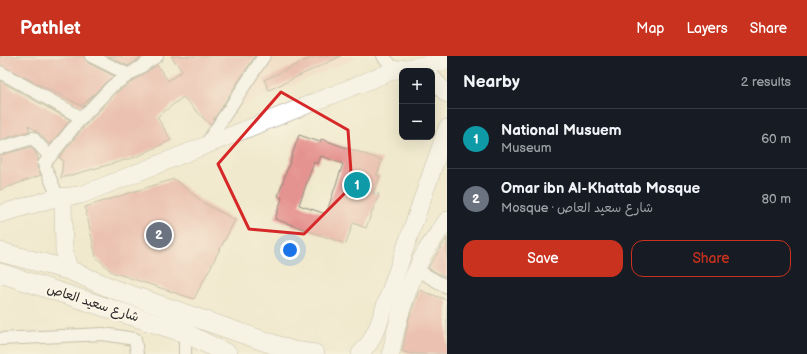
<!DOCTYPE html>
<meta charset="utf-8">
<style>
:root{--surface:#171b24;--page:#20242c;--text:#f1f3f6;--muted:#9ea1a6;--line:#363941;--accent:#c8321e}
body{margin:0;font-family:"Balsamiq Sans","Playpen Sans Arabic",sans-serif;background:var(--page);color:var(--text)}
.controls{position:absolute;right:12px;top:12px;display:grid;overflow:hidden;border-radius:8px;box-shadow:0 4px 16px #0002}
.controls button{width:36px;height:36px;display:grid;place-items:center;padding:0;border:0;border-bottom:1px solid var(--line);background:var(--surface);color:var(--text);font:20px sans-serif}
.you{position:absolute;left:290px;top:194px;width:14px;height:14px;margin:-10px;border:3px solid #fff;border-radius:50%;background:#1a73e8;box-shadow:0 0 0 6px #1a73e833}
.badge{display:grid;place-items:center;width:26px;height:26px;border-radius:50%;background:var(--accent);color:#fff;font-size:13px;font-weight:700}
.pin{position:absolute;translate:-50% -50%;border:2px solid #fff;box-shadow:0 1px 4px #0006}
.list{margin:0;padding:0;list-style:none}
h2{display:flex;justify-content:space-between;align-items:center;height:52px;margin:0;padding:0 16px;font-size:17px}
h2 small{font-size:13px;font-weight:400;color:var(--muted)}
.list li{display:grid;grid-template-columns:26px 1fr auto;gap:12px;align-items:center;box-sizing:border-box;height:60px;padding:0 16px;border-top:1px solid var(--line)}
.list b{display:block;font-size:15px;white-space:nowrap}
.list p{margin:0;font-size:13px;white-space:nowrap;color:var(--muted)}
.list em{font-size:13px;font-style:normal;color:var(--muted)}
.actions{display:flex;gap:8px;padding:12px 16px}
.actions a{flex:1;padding:9px 0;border:1px solid var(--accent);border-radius:12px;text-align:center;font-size:14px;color:var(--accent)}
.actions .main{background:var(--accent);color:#fff}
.map{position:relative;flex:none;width:447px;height:298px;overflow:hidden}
header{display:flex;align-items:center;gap:24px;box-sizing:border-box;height:56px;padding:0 20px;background:var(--accent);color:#fff}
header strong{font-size:19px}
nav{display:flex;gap:22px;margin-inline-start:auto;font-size:14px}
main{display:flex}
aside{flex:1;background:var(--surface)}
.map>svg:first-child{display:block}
.built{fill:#f4d3c1}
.building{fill:#e59390;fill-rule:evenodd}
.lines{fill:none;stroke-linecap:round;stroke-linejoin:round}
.minor-casing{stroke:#8e8a7c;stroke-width:14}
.secondary-casing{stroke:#8e8a7c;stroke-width:18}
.primary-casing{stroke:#8e8a7c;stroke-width:20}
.minor{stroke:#fff;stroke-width:12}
.secondary{stroke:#fff;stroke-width:17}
.primary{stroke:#fff;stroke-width:19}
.marked{fill:none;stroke:#d62828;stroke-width:3;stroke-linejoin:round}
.labels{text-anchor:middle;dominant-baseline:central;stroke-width:4;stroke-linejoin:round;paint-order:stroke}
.street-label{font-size:13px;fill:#2b2b2b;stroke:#fcf5e5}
</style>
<header>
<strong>Pathlet</strong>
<nav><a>Map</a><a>Layers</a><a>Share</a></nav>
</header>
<main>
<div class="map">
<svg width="447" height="298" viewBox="0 0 447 298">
<rect width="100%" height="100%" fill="#fcf5e5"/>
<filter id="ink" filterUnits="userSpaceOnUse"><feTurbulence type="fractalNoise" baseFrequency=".025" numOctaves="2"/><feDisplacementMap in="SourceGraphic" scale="8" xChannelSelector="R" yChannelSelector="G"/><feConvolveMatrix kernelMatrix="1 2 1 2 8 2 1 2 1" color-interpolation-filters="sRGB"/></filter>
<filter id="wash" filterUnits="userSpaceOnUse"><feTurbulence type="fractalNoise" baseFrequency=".012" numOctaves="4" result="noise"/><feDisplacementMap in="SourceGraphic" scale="16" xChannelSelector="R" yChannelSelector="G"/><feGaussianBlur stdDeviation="0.9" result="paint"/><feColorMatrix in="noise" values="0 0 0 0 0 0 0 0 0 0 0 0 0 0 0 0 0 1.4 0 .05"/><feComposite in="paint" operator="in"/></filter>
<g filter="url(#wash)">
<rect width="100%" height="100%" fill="#f0e9cd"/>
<!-- built -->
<polygon class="built" points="266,0 361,0 243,50 238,42"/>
<g id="blocks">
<!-- building -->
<g class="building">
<polygon points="0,0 84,0 88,7 114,20 107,25 82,50 0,9"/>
<polygon points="108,0 143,0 128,10"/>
<polygon points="171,0 255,0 210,69 183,41 157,61 171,84 136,101 61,122 63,104 59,102 83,72 117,36 157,9 168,25 182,15"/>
<polygon points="315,0 341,0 269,34 264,24"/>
<polygon points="0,25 70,64 50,89 39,77 28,69 30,75 0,84"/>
<path d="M299,79L320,86L321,83L382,104L377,119L380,120L373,138H379L366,172L353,167L346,188L275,163L282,142L278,140ZM321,100L343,108L326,158L299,149L314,106L318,108Z"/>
<polygon points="31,91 36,97 38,103 37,111 41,119 0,134 0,99"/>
<polygon points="174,123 204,147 235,164 194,243 112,216 96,201 85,151"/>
<polygon points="447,182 447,222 428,212"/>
<polygon points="419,234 447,244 447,298 411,298 402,295 409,262"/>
</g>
</g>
</g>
<g filter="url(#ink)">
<use href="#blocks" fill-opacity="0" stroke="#8e8a7c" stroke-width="1"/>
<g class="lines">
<defs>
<g id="minor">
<polyline points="91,0 129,19"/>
<polyline points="383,0 395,14"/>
<polyline points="0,16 82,62"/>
<polyline points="206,88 264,0"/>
<polyline points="0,92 33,82 50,101"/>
<polyline points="58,141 44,108 77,67 112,30 157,0"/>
<polyline points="417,214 447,231"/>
<polyline points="0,283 103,278 135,283 137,298"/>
<polyline points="185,298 185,277"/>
</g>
<g id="secondary">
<polyline points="432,22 447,38"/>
<polyline points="63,142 64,194 69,214"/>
<polyline points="0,158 58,141 81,139 395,14 447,5"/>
<polyline points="360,298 370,286 378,270 447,72"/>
<path d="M391,298C396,266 409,226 424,198C431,186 440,175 447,164"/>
</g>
<g id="primary">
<polyline points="0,196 69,214 113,233 293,295 315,298"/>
<polyline points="0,217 185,277 228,298"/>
</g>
</defs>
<!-- minor casing -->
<use href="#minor" class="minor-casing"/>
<!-- secondary casing -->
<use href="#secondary" class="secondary-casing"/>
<!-- primary casing -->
<use href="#primary" class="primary-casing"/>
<!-- minor -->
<use href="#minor" class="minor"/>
<!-- secondary -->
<use href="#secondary" class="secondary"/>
<!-- primary -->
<use href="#primary" class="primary"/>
</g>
</g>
<!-- marked area -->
<path d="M0 0H447V298H0ZM281,36L348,74L352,130L304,178L249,173L218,108Z" fill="#f0e9cd" fill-opacity=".55" fill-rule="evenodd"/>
<path class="marked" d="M281,36L348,74L352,130L304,178L249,173L218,108Z"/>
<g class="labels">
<!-- street labels -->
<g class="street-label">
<text transform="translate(93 247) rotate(18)">شارع سعيد العاص</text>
</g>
</g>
</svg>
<div class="controls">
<button>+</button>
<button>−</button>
</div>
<div class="you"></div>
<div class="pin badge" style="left:357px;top:129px;background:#0f9aa8">1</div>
<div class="pin badge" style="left:159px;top:179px;background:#6b7280">2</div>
</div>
<aside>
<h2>Nearby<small>2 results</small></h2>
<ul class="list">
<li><span class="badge" style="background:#0f9aa8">1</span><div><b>National Musuem</b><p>Museum</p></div><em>60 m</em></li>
<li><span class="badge" style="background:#6b7280">2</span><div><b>Omar ibn Al-Khattab Mosque</b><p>Mosque · شارع سعيد العاص</p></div><em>80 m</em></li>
</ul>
<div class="actions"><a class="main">Save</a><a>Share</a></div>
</aside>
</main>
